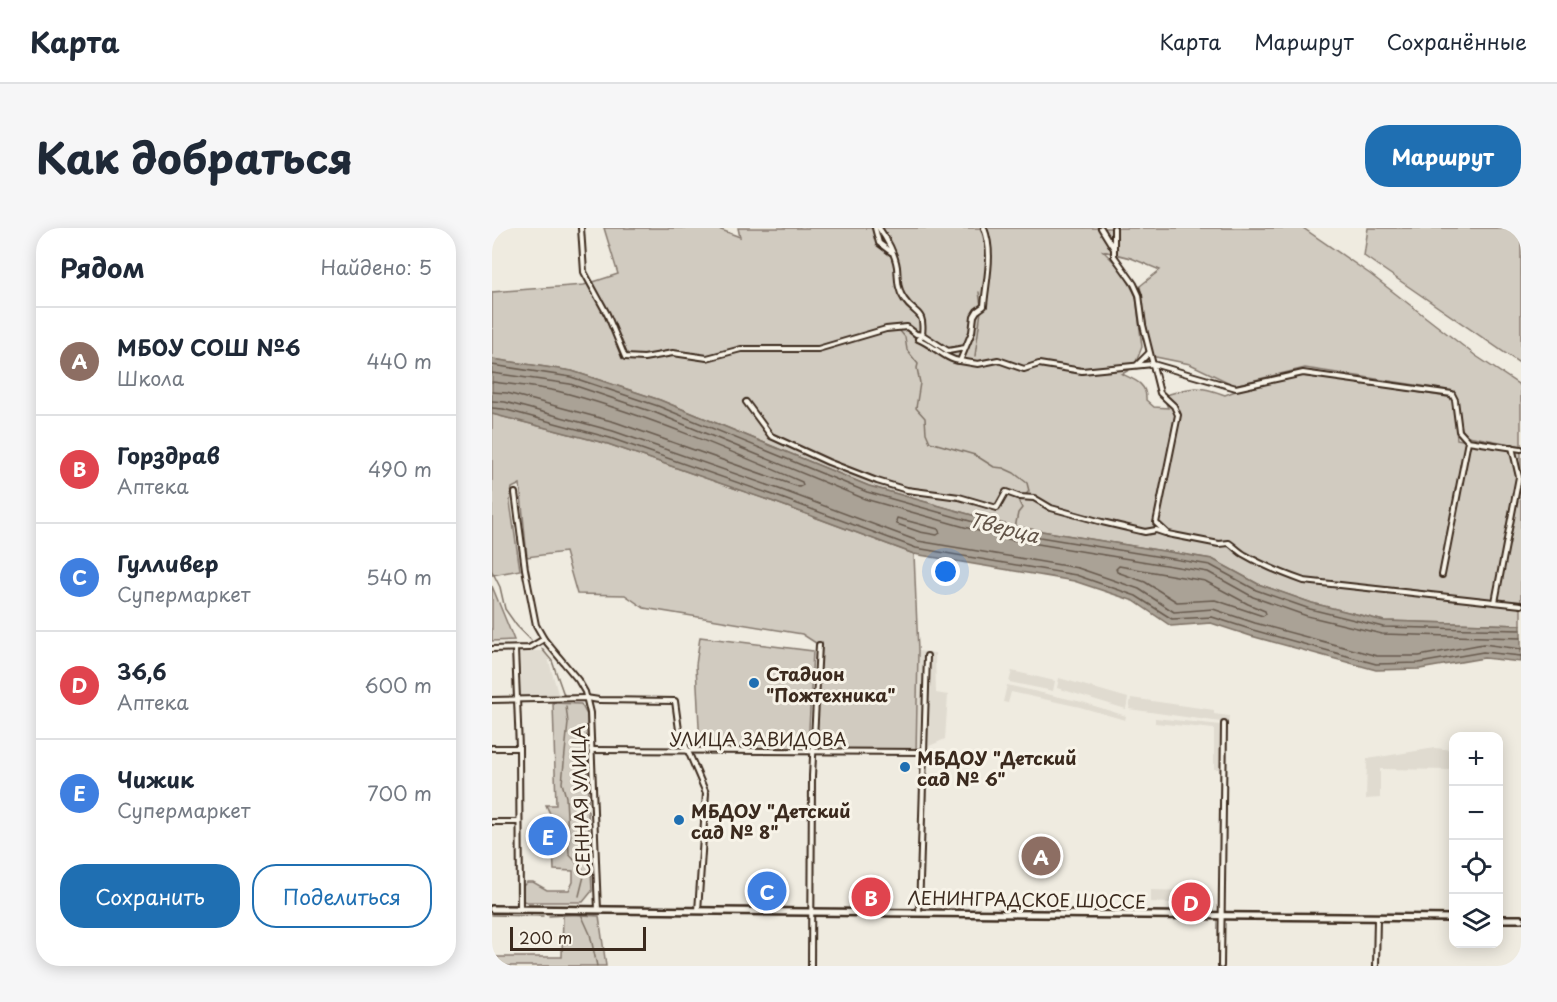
<!DOCTYPE html>
<html lang="ru">
<meta charset="utf-8">
<style>
:root{--surface:#fff;--page:#f6f6f7;--text:#1f2937;--muted:#747a83;--line:#e0e1e3;--accent:#1f6fb2}
body{margin:0;font-family:"Playpen Sans",sans-serif;background:var(--page);color:var(--text)}
.controls{position:absolute;right:18px;bottom:18px;display:grid;overflow:hidden;border-radius:12px;box-shadow:0 3px 15px #0003}
.controls button{width:54px;height:54px;display:grid;place-items:center;padding:0;border:0;border-bottom:2px solid var(--line);background:var(--surface);color:var(--text);font:30px sans-serif}
.scale{position:absolute;left:18px;bottom:15px;width:136px;box-sizing:border-box;padding-left:6px;border:3px solid #3b2a1e;border-top:0;font-size:16px;line-height:21px;white-space:nowrap;color:#3b2a1e;-webkit-text-stroke:4px #f7f3e8;paint-order:stroke}
.you{position:absolute;left:454px;top:344px;width:21px;height:21px;margin:-15px;border:4px solid #fff;border-radius:50%;background:#1a73e8;box-shadow:0 0 0 9px #1a73e833}
.badge{display:grid;place-items:center;width:39px;height:39px;border-radius:50%;background:var(--accent);color:#fff;font-size:20px;font-weight:700}
.pin{position:absolute;translate:-50% -50%;border:3px solid #fff;box-shadow:0 2px 6px #0006}
.list{margin:0;padding:0;list-style:none}
h2{display:flex;justify-content:space-between;align-items:center;height:78px;margin:0;padding:0 24px;font-size:26px}
h2 small{font-size:20px;font-weight:400;color:var(--muted)}
.list li{display:grid;grid-template-columns:39px 1fr auto;gap:18px;align-items:center;box-sizing:border-box;height:108px;padding:0 24px;border-top:2px solid var(--line)}
.list b{display:block;font-size:22px;white-space:nowrap}
.list p{margin:0;font-size:20px;white-space:nowrap;color:var(--muted)}
.list em{font-size:20px;font-style:normal;color:var(--muted)}
.actions{display:flex;gap:12px;padding:18px 24px}
.actions a{flex:1;padding:14px 0;border:2px solid var(--accent);border-radius:24px;text-align:center;font-size:21px;color:var(--accent)}
.actions .main{background:var(--accent);color:#fff}
.icon{flex:none;width:33px;height:33px;fill:none;stroke:currentColor;stroke-width:2;stroke-linecap:round;stroke-linejoin:round}
.map{position:relative;flex:none;width:1029px;height:738px;overflow:hidden;border-radius:24px}
header{display:flex;align-items:center;gap:36px;box-sizing:border-box;height:84px;padding:0 30px;background:var(--surface);border-bottom:2px solid var(--line)}
header strong{font-size:28px}
nav{display:flex;gap:33px;margin-inline-start:auto;font-size:21px}
.intro{display:flex;align-items:center;justify-content:space-between;box-sizing:border-box;height:144px;padding:0 36px}
h1{margin:0;font-size:42px}
.button{padding:15px 27px;border-radius:24px;background:var(--accent);color:#fff;font-size:21px;font-weight:700}
main{display:flex;gap:36px;padding:0 36px}
aside{flex:1;background:var(--surface);border-radius:24px;box-shadow:0 3px 15px #0003}
.map>svg:first-child{display:block}
.built{fill:#e0dbd0}
.green{fill:#d1cbc0;stroke:#867a6f;stroke-width:1.5}
.water{fill:#aaa296;stroke:#7e7266;stroke-width:1.5}
.lines{fill:none;stroke-linecap:round;stroke-linejoin:round}
.shore{stroke:#675a4e;stroke-width:1.5}
.stream{stroke:#7e7266;stroke-width:1.5}
.street-casing{stroke:#3b2a1e;stroke-width:8}
.secondary-casing{stroke:#3b2a1e;stroke-width:10}
.street{stroke:#f7f3e8;stroke-width:4}
.secondary{stroke:#f7f3e8;stroke-width:5}
.poi-dot{fill:#1f6fb2;stroke:#f7f3e8;stroke-width:2}
.labels{text-anchor:middle;dominant-baseline:central;stroke-width:6;stroke-linejoin:round;paint-order:stroke}
.poi-label{font-size:18px;font-weight:bold;fill:#3b2a1e;stroke:#f7f3e8;text-anchor:start}
.street-label{font-size:18px;fill:#3b2a1e;stroke:#f7f3e8}
.water-label{font-size:20px;font-style:italic;fill:#625448;stroke:#f7f3e8}
</style>
<header>
<strong>Карта</strong>
<nav><a>Карта</a><a>Маршрут</a><a>Сохранённые</a></nav>
</header>
<div class="intro"><h1>Как добраться</h1><a class="button">Маршрут</a></div>
<main>
<aside>
<h2>Рядом<small>Найдено: 5</small></h2>
<ul class="list">
<li><span class="badge" style="background:#8d6e63">A</span><div><b>МБОУ СОШ №6</b><p>Школа</p></div><em>440 m</em></li>
<li><span class="badge" style="background:#e0444e">B</span><div><b>Горздрав</b><p>Аптека</p></div><em>490 m</em></li>
<li><span class="badge" style="background:#3f7fe0">C</span><div><b>Гулливер</b><p>Супермаркет</p></div><em>540 m</em></li>
<li><span class="badge" style="background:#e0444e">D</span><div><b>36,6</b><p>Аптека</p></div><em>600 m</em></li>
<li><span class="badge" style="background:#3f7fe0">E</span><div><b>Чижик</b><p>Супермаркет</p></div><em>700 m</em></li>
</ul>
<div class="actions"><a class="main">Сохранить</a><a>Поделиться</a></div>
</aside>
<div class="map">
<svg width="1029" height="738" viewBox="0 0 1029 738">
<rect width="100%" height="100%" fill="#efebe0"/>
<filter id="ink" filterUnits="userSpaceOnUse"><feTurbulence type="fractalNoise" baseFrequency=".0167" numOctaves="2"/><feDisplacementMap in="SourceGraphic" scale="12" xChannelSelector="R" yChannelSelector="G"/><feConvolveMatrix kernelMatrix="1 2 1 2 8 2 1 2 1" color-interpolation-filters="sRGB"/></filter>
<g filter="url(#ink)">
<!-- built -->
<g class="built">
<polygon points="28,423 54,423 67,469 29,469"/>
<polygon points="426,423 443,425 444,465 456,467 453,511 424,524"/>
<polygon points="520,443 563,453 561,463 517,454"/>
<polygon points="567,450 636,470 634,481 565,460"/>
<polygon points="515,457 590,474 634,488 633,492 588,479 519,464 516,475 511,474"/>
<polygon points="639,470 722,482 722,486 737,488 736,495 637,481"/>
<polygon points="663,490 729,497 727,541 722,541 722,501 663,495"/>
<polygon points="943,520 961,522 961,542 888,541 888,570 874,571 875,531"/>
<polygon points="659,662 697,663 697,676 659,674"/>
</g>
<!-- green -->
<g class="green">
<path d="M112,0H224L248,9L246,0H811L878,46L984,128L1029,158V218L971,207L962,163L813,140L742,157L698,136L659,128L648,58L668,42L639,30L611,23L630,42L644,68L650,119L642,139L630,146C643,152 655,156 654,172L662,179L676,180L671,168C700,159 704,156 733,167L746,162L810,148L868,155L961,170L965,211L1029,222V397L892,393L820,375L766,356L720,331L519,298L377,258L168,172L80,143L0,131V64L92,57L126,46Z"/>
<polygon points="876,0 1029,0 1029,136 872,28"/>
<polygon points="0,186 116,216 282,274 422,326 426,423 424,524 321,524 327,417 310,406 152,380 133,367 85,366 73,324 35,329 28,256 20,260 18,274 28,342 0,347"/>
<polygon points="0,358 22,412 0,413"/>
<polygon points="208,409 321,423 316,520 208,519 204,437"/>
<polygon points="61,475 89,476 95,487 96,574 93,577 96,583 100,663 91,674 35,674 31,673 31,658 35,654 41,654 55,662 77,662 81,654 81,643 62,642 61,618 70,615 69,591 60,590 54,577 64,577"/>
<polygon points="71,686 107,688 114,738 0,738 0,729 70,729"/>
</g>
<!-- water -->
<polygon class="water" points="0,131 80,143 168,172 377,258 519,298 720,331 766,356 820,375 892,393 1029,397 1029,434 992,430 928,441 884,442 759,408 719,395 679,398 642,373 582,353 422,326 282,274 116,216 0,186"/>
<g class="lines">
<!-- shore -->
<g class="shore">
<polyline points="0,137 79,149 166,178 375,264 517,304 718,337 764,362 818,381 891,399 1029,402"/>
<polyline points="0,145 78,156 164,185 373,271 515,311 716,344 761,369 815,388 890,406 1029,410"/>
<path d="M0,154C25,157 53,159 77,166C157,188 234,221 310,254L311,257L307,259L123,194L15,165L0,164"/>
<polyline points="0,173 13,174 121,203 287,261 426,313 586,340 647,361 682,384 721,381 763,395 885,428 927,428 991,416 1029,421"/>
<polyline points="0,180 11,181 118,210 284,268 424,320 584,347 644,368 680,391 720,389 761,402 884,436 927,435 991,424 1029,428"/>
<polygon points="405,290 446,301 448,305 445,307 428,304 405,296 404,293"/>
<polygon points="627,338 713,353 756,376 773,383 774,386 771,388 723,372 685,374 653,354 625,344 624,341"/>
</g>
<!-- stream -->
<g class="stream">
<polyline points="487,64 489,78"/>
<polyline points="408,103 413,109 415,122 426,136 425,140 428,155 424,180 433,190 434,205 438,214 483,227 502,239 511,240 522,245 535,255 537,263 527,274 530,280 526,285 523,300"/>
<polyline points="483,128 489,83"/>
<polyline points="0,343 8,359 13,381 25,398 39,412"/>
<polyline points="50,421 60,433 72,467"/>
<polyline points="74,478 76,495 70,555 74,569 77,626 91,642 92,648 87,668"/>
<polyline points="0,687 51,688"/>
<polyline points="57,688 89,686 98,706 105,738"/>
</g>
<defs>
<g id="street">
<path d="M89,0L92,44L115,86L133,129L152,130L181,125L215,130L249,121H326L394,101L415,99L424,106L430,107C433,81 423,88 412,71C405,61 406,50 405,39C403,26 394,10 387,0"/>
<polyline points="383,0 387,15 399,24"/>
<polyline points="609,0 622,21"/>
<path d="M622,0V28L642,56L647,67L651,97L668,165L682,178L686,187L664,295L676,306L727,316L737,315C743,319 747,324 753,327C772,338 792,346 812,353L1029,377"/>
<path d="M473,120L456,123L431,107L426,111C441,117 454,132 468,133L480,104L482,88L485,83L492,78C494,52 502,26 492,0"/>
<polyline points="468,133 486,136 506,132 532,141 547,136 590,143 661,136 744,160 811,145 960,166 963,172 967,203 976,213 950,347"/>
<polyline points="645,137 657,125"/>
<polyline points="254,174 279,208 336,234 385,253 415,262 467,269 505,280 514,264 528,269 542,270 559,280 610,294 653,304 664,302 673,305"/>
<polyline points="976,213 1029,221"/>
<polyline points="23,265 33,341 44,397 52,411 86,452 93,464 98,485 106,682"/>
<polyline points="1003,374 1027,249 1020,219"/>
<polyline points="0,421 37,420 52,411"/>
<polyline points="23,421 27,520 28,681"/>
<polyline points="0,472 94,470 107,472 183,473 187,502 214,565 206,683"/>
<polyline points="0,520 27,520"/>
<polyline points="99,522 433,524"/>
<polyline points="0,594 26,594"/>
<polyline points="427,685 435,428"/>
<polyline points="319,738 320,548 327,417"/>
<polyline points="729,738 732,496"/>
<polyline points="884,738 885,690"/>
</g>
<g id="secondary">
<polyline points="0,681 962,690"/>
<polyline points="1006,691 1029,691"/>
</g>
</defs>
<!-- street casing -->
<use href="#street" class="street-casing"/>
<!-- secondary casing -->
<use href="#secondary" class="secondary-casing"/>
<!-- street -->
<use href="#street" class="street"/>
<!-- secondary -->
<use href="#secondary" class="secondary"/>
</g>
</g>
<!-- markers -->
<g class="poi-dot">
<circle cx="262" cy="455" r="6"/>
<circle cx="413" cy="539" r="6"/>
<circle cx="187" cy="592" r="6"/>
</g>
<g class="labels">
<!-- poi labels -->
<g class="poi-label">
<text x="274" y="445">Стадион<tspan x="274" dy="21">"Пожтехника"</tspan></text>
<text x="425" y="529">МБДОУ "Детский<tspan x="425" dy="21">сад № 6"</tspan></text>
<text x="199" y="582">МБДОУ "Детский<tspan x="199" dy="21">сад № 8"</tspan></text>
</g>
<!-- street labels -->
<g class="street-label">
<text x="266" y="510">УЛИЦА ЗАВИДОВА</text>
<text transform="translate(88 573) rotate(-92)">СЕННАЯ УЛИЦА</text>
<text transform="translate(535 671) rotate(1)">ЛЕНИНГРАДСКОЕ ШОССЕ</text>
</g>
<!-- water labels -->
<g class="water-label">
<text transform="translate(512 299) rotate(14)">Тверца</text>
</g>
</g>
</svg>
<div class="controls">
<button>+</button>
<button>−</button>
<button><svg class="icon" aria-label="locate" viewBox="0 0 24 24"><circle cx="12" cy="12" r="6"/><path d="M12 2v4M12 18v4M2 12h4M18 12h4"/></svg></button>
<button><svg class="icon" aria-label="layers" viewBox="0 0 24 24"><path d="M12 4l9 5-9 5-9-5zM3 14l9 5 9-5"/></svg></button>
</div>
<div class="scale">200 m</div>
<div class="you"></div>
<div class="pin badge" style="left:549px;top:628px;background:#8d6e63">A</div>
<div class="pin badge" style="left:379px;top:669px;background:#e0444e">B</div>
<div class="pin badge" style="left:275px;top:663px;background:#3f7fe0">C</div>
<div class="pin badge" style="left:699px;top:674px;background:#e0444e">D</div>
<div class="pin badge" style="left:56px;top:608px;background:#3f7fe0">E</div>
</div>
</main>
